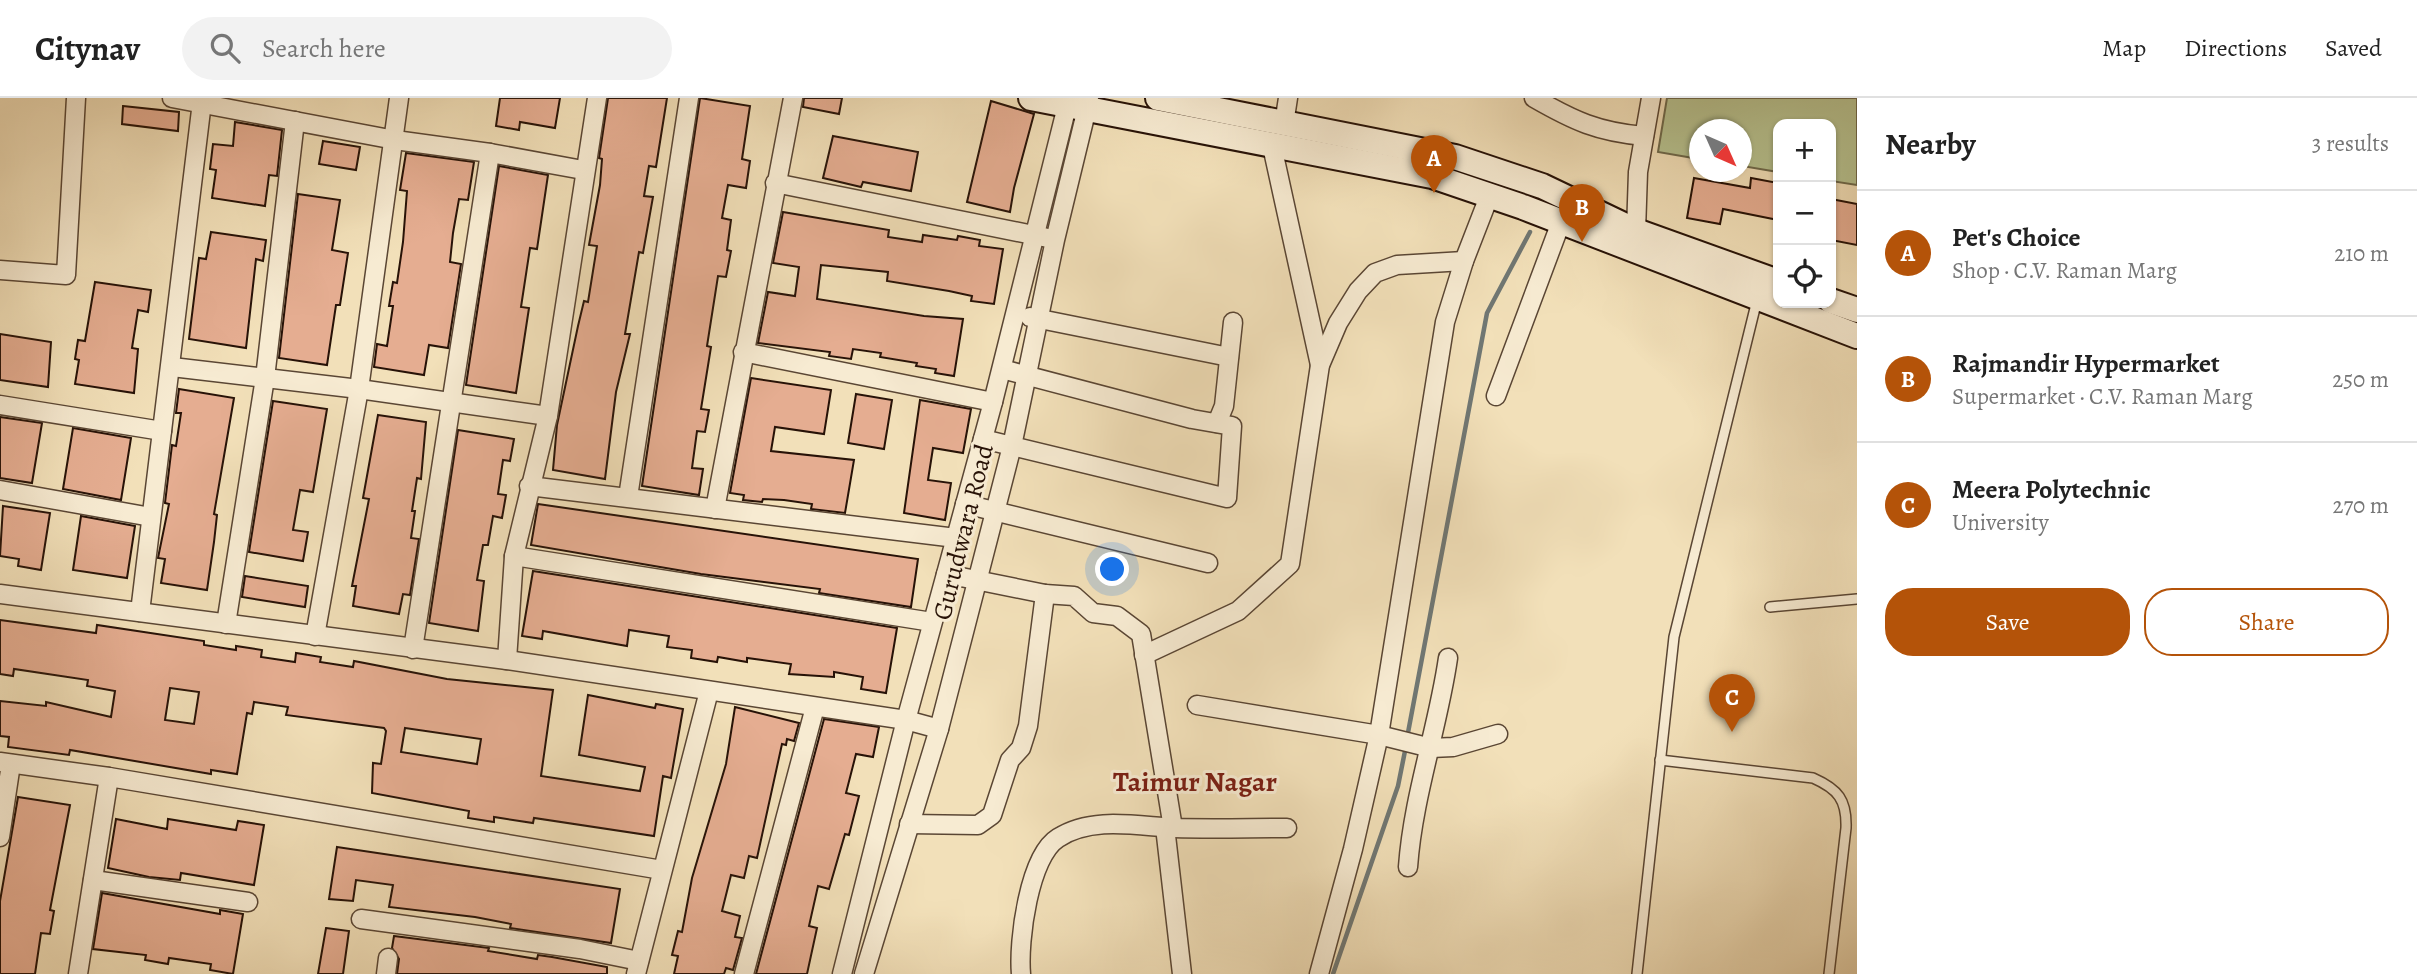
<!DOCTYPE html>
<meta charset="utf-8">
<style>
:root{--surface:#fff;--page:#f2f2f2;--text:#222;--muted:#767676;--line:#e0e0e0;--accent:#b45309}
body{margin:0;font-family:Alegreya,serif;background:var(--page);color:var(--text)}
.controls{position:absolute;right:21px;top:21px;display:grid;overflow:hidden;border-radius:14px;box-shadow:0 2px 5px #0004}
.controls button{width:63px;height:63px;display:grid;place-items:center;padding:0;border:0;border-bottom:2px solid var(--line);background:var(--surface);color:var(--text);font:35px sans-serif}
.compass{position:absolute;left:1689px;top:21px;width:63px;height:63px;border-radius:50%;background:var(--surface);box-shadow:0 2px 5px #0004;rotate:135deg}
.you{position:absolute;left:1113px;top:472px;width:24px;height:24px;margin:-18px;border:5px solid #fff;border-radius:50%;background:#1a73e8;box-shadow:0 0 0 10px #1a73e833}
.badge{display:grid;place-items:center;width:46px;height:46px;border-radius:50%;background:var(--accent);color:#fff;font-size:23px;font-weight:700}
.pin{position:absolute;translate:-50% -58px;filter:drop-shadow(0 2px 4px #0008)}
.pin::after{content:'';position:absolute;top:37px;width:24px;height:21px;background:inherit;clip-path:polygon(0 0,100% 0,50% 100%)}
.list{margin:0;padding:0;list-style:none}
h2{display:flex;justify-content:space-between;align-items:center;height:91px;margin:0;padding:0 28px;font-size:30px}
h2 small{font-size:23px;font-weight:400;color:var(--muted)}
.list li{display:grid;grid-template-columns:46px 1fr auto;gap:21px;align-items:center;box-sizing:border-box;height:126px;padding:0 28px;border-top:2px solid var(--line)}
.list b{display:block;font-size:26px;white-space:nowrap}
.list p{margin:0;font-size:23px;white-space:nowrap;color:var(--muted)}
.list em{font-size:23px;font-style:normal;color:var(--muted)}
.actions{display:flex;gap:14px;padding:21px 28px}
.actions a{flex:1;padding:16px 0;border:2px solid var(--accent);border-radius:28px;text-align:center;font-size:24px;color:var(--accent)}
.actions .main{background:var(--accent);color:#fff}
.icon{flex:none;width:38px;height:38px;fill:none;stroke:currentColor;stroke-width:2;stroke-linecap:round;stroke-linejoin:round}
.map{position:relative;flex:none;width:1857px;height:876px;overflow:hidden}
header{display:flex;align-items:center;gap:42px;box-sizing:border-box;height:98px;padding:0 35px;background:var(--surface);border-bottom:2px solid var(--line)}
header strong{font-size:33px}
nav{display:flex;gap:38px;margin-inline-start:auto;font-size:24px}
.search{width:490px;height:63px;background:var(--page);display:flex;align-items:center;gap:18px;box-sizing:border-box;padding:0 24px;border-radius:38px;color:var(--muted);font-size:26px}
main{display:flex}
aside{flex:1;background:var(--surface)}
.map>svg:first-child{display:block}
.green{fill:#b7c391;stroke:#6f6a4c;stroke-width:2}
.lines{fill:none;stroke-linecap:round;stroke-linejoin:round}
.stream{stroke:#707773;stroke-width:4.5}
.building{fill:#e5ad91;stroke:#271207;stroke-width:2;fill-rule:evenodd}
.lane-casing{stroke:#5a4634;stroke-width:12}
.street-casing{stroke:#5a4634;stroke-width:21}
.secondary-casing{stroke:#271207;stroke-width:28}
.lane{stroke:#f7ebd2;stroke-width:9}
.street{stroke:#f7ebd2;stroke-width:18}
.secondary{stroke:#f7ebd2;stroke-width:24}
.labels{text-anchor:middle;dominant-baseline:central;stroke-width:6;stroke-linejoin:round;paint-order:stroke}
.street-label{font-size:26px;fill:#271207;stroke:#f7ebd2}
.neighbourhood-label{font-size:28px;font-weight:bold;fill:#7a1f14;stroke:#f7ebd2}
</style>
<header>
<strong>Citynav</strong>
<div class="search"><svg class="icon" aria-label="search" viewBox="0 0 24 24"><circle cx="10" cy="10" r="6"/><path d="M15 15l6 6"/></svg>Search here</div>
<nav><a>Map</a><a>Directions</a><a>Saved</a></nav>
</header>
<main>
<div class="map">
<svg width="1857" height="876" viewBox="0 0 1857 876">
<rect width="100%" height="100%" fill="#f2e0b9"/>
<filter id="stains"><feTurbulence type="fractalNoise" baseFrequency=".00286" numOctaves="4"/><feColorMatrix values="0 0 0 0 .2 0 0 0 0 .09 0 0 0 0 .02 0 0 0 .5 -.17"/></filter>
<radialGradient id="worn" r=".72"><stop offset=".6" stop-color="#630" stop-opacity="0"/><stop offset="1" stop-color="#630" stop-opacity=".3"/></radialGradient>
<!-- green -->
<polygon class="green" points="1667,0 1857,0 1857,87 1831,83 1831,26 1778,26 1778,74 1742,68 1742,32 1700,32 1699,61 1658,54"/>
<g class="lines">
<!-- stream -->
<g class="stream">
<polyline points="1407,640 1487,215 1530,134"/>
<polyline points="1333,876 1398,688 1406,648"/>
</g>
</g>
<!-- building -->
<g class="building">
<polygon points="500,0 560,0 555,30 520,24 519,32 496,28"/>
<polygon points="608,0 667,0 656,69 649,68 644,98 653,99 643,155 639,154 625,236 630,236 616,294 605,381 553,372 557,327 578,228 584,203 588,204 597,148 589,147 600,87 602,61 599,60"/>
<polygon points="700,0 750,8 742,61 750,63 746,90 728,87 722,120 731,122 727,152 731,153 726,179 718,178 707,248 711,249 701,311 709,312 705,334 697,333 692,370 703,371 699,397 642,388"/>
<polygon points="804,0 842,0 839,16 803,9"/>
<polygon points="991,3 1034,16 1014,90 1010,114 967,104"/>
<polygon points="123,8 179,14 178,33 122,26"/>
<polygon points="235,24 282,32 277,78 269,77 265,108 212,100 216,72 210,71 213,46 233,48"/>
<polygon points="833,38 918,54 911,93 863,84 861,89 823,80"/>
<polygon points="323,43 360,49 356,72 319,66"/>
<polygon points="406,55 474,64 468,102 459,101 453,135 450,164 461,166 448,250 429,247 424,277 374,269 377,246 387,248 393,208 389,208 393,184 397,185 403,144 407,93 400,92"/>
<polygon points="499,68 548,77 537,151 530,150 521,209 529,210 516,295 466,287"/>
<polygon points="1694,80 1750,90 1751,80 1778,85 1778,122 1723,111 1720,126 1687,120"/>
<polygon points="298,96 340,102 332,152 348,155 340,207 336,207 327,267 279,260"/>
<polygon points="1831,101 1857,106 1857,147 1831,142"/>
<polygon points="783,114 889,132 888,139 922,144 923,137 957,142 958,138 980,142 979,148 1003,151 994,206 971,203 972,198 949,193 887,183 888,174 821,167 817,201 924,218 963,221 954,278 935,275 936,271 916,268 917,265 880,259 881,255 853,251 851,261 829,258 830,254 758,245 768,194 795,198 799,169 773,165"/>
<polygon points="211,134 266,142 263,163 256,161 246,250 189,241 199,160 206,161"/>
<polygon points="95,184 151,192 148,214 138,212 132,250 138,251 134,295 75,286 79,262 75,261 78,242 85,243"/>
<polygon points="0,236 51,244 48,289 0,282"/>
<polygon points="751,280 831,292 824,336 775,329 771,353 854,362 845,415 811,411 812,406 784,402 763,401 762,404 743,402 744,397 730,395"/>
<polygon points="179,291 234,300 214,416 217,417 214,444 207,492 161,485 165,461 158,460 169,406 165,405 172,347 176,348 181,315 176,315"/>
<polygon points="856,296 892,302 884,351 848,345"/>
<polygon points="920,302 971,311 963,355 933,350 928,382 951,385 945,422 904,415"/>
<polygon points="273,303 327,311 313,394 300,392 293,432 308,434 303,463 249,454"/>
<polygon points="378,317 426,324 421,381 417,380 412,413 415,413 411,440 419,441 410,497 403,496 399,516 353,508 356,488 352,488 369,401 363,400"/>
<polygon points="0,319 42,325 32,385 0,380"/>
<polygon points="73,330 131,340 121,402 63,391"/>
<polygon points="458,332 514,341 510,363 503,362 498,396 506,397 502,420 493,418 488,447 483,447 477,482 484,483 478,533 429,525"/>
<polygon points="538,406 918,461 911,509 819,495 820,491 701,476 531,447"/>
<polygon points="3,408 50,415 41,472 18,468 19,461 0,458"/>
<polygon points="81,418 135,428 127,480 73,472"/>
<polygon points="533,473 897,530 886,595 861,591 863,579 834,574 834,579 789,576 791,566 747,560 747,564 718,559 717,564 691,560 692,552 667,549 669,538 629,532 627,548 543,533 542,541 522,538"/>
<polygon points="245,478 308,488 305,509 242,499"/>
<path d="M0,522L96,535L97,527L204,543V547L236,552V548L262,552L261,559L295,564L296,555L321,559L320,564L353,569L354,563L447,581L553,592L541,678L640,693L645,669L579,657L588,597L655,610L656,606L683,611L671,680L663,678L654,738L534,720L533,725L494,719V724L468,720L469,713L372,695L373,665L381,666L386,633L384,630L286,617L288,609L254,604L252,616L247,615L237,676L211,672V676L70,652L69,657L8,649L9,639L0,638V603L46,608V604L111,619L115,593L87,588L88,582L14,571L13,578L0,576ZM170,590L199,594L194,626L165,622ZM405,630L481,641L477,666L401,654Z"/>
<polygon points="735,609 799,625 794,643 787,641 786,647 782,646 757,760 749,758 744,780 731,777 722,813 740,818 735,839 742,840 733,872 726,870 724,876 674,876 678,858 672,857 678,833 682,834 692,780 726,666"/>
<polygon points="824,621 879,629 873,659 856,656 846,695 859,698 849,737 845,736 829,791 818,788 809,828 817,830 807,876 756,876"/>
<polygon points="18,699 70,707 50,812 54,813 50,836 41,835 35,876 0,876 0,803"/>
<polygon points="116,721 167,731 168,721 236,732 238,723 264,727 254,787 181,775 180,782 149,779 108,770"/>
<polygon points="337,749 620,791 611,845 510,830 511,826 475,819 389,809 393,787 356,782 353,803 329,801"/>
<polygon points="102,795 220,816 220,812 243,816 233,876 210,872 211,866 169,860 168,866 145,862 146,857 93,851"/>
<polygon points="326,830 349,833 343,876 318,876"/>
<polygon points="394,838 489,850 488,853 537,861 538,857 552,859 607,869 607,876 397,876 399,861 392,850"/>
</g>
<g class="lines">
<defs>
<g id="lane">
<polyline points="1770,509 1857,501"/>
<path d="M1660,662L1813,680C1838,691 1847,702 1846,730L1829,876"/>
<polyline points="1637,876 1674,539 1757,202"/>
</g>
<g id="street">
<polyline points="172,0 395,42 490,55 583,72"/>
<path d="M1534,0C1574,23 1598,34 1644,38"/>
<polyline points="1284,26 1288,0"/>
<polyline points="1272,48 1320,267"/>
<polyline points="775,85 1048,140"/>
<polyline points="1636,133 1638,74 1651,0"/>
<polyline points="0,172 66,177 76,0"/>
<polyline points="1030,219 1229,259"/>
<polyline points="743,254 993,304"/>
<polyline points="172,269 359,291 548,318"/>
<polyline points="1496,298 1561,124"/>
<polyline points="0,307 162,333"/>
<polyline points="1217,325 1224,308 1233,224"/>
<polyline points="983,341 1227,400 1232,328 1192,321 1002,271"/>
<polyline points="529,388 956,440"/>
<polyline points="0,392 151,419"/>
<polyline points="628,399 689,0"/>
<polyline points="965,406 1208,465"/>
<polyline points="715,411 793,0"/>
<polyline points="514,458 932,524"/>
<polyline points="946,476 1045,496 1074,498 1093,515 1117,518 1141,536 1173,730"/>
<polyline points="0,496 507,562 906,622 939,631"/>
<polyline points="140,514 202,4"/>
<polyline points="226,526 265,280 295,23"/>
<polyline points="315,538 359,291 399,0"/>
<polyline points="413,551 490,55"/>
<polyline points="1144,557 1238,513 1290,466 1320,267 1338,225 1358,193 1375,175 1397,167 1464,163"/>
<polyline points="507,562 514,458 548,318 597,0"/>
<polyline points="1197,607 1379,637 1431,650 1453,649 1498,636"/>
<polyline points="0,664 109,679 662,772"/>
<polyline points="909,726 978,727 992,717 1010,662 1021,650 1028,628 1045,496"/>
<polyline points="1165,729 1182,876"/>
<polyline points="0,739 11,666"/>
<path d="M1408,769C1413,698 1438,630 1448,560"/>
<polyline points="93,782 248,804"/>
<polyline points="361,821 580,851 639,863"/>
<polyline points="78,876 109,679"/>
<polyline points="386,876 388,860"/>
<polyline points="636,876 709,593"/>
<polyline points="744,876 815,609"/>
<polyline points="842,876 905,626 993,304 1069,0"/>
<polyline points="864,876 939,631 1012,348 1055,142 1089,2"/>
<path d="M1021,876C1018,843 1029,758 1058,740C1092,718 1137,728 1174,730C1212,731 1250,730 1287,730"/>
<polyline points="1319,876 1353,751 1379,637 1445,224 1464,163 1490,96"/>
</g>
<g id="secondary">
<polyline points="1031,0 1432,78 1523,109 1857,238"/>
<polyline points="1158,0 1455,59 1542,88 1636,133 1778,184"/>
<polyline points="1831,203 1857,212"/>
</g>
</defs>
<!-- lane casing -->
<use href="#lane" class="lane-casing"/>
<!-- street casing -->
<use href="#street" class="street-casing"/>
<!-- secondary casing -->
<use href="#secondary" class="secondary-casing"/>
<!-- lane -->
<use href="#lane" class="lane"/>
<!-- street -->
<use href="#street" class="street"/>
<!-- secondary -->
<use href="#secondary" class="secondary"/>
</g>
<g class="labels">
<!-- street labels -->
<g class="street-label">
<text transform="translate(963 434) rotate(-76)">Gurudwara Road</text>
</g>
<!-- neighbourhood labels -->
<g class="neighbourhood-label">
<text x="1195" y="684">Taimur Nagar</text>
</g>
</g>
<rect width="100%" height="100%" filter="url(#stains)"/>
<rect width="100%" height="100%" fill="url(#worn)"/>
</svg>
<div class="controls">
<button>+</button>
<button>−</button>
<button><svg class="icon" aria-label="locate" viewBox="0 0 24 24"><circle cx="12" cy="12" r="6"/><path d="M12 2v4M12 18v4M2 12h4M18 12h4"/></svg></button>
</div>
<svg class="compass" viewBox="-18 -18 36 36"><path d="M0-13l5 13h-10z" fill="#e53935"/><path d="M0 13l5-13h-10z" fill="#767676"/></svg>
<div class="you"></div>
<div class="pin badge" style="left:1434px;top:95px">A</div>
<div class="pin badge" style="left:1582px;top:144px">B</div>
<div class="pin badge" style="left:1732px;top:634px">C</div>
</div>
<aside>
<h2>Nearby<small>3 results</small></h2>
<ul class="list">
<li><span class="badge">A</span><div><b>Pet's Choice</b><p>Shop · C.V. Raman Marg</p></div><em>210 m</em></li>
<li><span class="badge">B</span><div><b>Rajmandir Hypermarket</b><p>Supermarket · C.V. Raman Marg</p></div><em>250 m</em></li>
<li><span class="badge">C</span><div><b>Meera Polytechnic</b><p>University</p></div><em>270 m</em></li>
</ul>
<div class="actions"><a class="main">Save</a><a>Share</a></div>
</aside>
</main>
